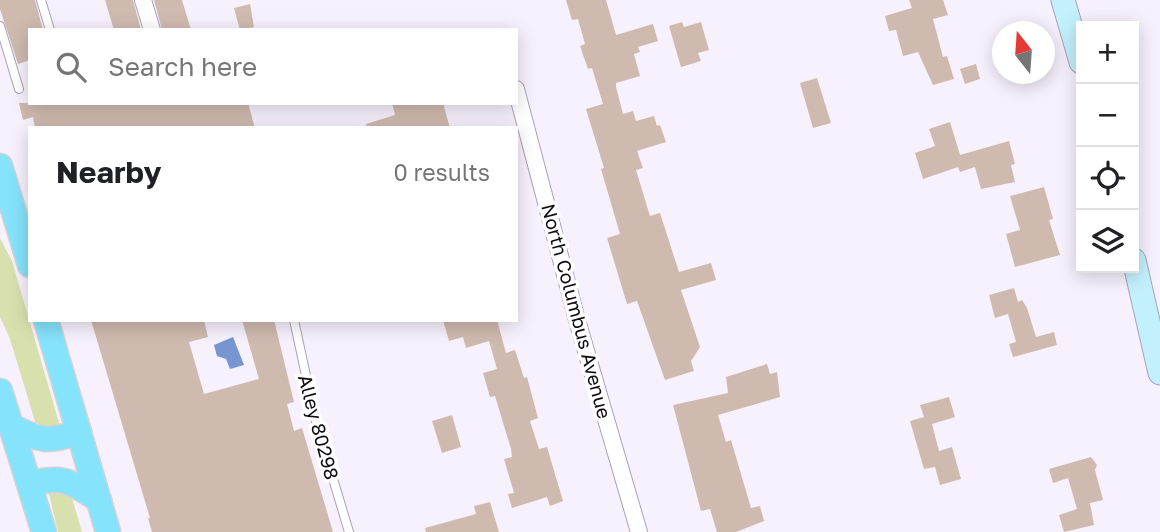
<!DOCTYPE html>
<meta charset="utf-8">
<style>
:root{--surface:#fff;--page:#f6f6f6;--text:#202124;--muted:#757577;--line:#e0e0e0}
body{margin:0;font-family:"Golos Text",sans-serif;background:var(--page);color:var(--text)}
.controls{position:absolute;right:21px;top:21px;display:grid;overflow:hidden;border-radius:0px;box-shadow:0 4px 18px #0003}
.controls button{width:63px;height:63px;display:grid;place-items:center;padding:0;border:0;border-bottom:2px solid var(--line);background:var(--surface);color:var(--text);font:35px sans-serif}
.compass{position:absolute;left:992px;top:21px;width:63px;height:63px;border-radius:50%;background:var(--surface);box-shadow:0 4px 18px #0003;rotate:343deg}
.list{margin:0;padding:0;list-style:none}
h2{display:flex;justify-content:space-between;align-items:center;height:91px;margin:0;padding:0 28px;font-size:30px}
h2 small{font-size:23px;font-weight:400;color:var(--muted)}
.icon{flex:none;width:38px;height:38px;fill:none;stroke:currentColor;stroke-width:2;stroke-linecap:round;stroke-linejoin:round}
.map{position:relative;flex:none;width:1160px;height:532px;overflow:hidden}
.search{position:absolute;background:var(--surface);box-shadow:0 4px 18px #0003;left:28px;top:28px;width:490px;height:77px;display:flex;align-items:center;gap:18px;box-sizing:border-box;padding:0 24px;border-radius:0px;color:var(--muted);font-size:26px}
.panel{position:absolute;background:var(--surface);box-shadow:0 4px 18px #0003;left:28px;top:126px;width:490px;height:196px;border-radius:0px}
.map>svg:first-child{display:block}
.green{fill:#d8e1ae}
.water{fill:#7795d1}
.building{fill:#cfbaaf}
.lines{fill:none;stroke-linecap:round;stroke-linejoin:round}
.lane-casing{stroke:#aba2b5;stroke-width:10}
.street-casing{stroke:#aba2b5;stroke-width:18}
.secondary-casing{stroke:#aba2b5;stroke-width:25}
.primary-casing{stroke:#d4d3d4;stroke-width:27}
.lane{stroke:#fff;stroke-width:8}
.street{stroke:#fff;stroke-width:16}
.secondary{stroke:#c2f1fd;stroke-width:23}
.primary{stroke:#85e3fb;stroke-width:24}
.labels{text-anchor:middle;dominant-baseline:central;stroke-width:7;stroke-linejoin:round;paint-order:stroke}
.street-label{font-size:19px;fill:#0e0b11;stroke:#fff}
</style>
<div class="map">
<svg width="1160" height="532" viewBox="0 0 1160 532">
<rect width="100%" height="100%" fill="#f7f1fe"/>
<!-- green -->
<g class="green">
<polygon points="0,238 12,261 60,426 37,428 10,339 0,317"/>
<polygon points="48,490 70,491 82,532 58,532"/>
</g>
<!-- water -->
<polygon class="water" points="233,337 244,365 230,369 226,359 217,356 214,345"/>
<!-- building -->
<g class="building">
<polygon points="0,0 35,0 43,30 30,30 30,60 18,64 0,9"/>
<polygon points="105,0 133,0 141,30 114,30"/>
<polygon points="154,0 182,0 191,30 162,30"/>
<polygon points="566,0 606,0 616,35 653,24 658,41 638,47 640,52 634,54 640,76 616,83 616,87 623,114 633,111 636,121 654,116 657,126 660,125 666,142 637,151 643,168 636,170 650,216 660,213 679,272 711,263 716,280 681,290 700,347 691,361 694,371 665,380 637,301 627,304 607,238 620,234 601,169 604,168 586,109 603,104 592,68 588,69 580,46 585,44 578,19 572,20"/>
<polygon points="909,0 943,0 948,15 933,19 943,57 947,56 954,79 933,85 918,52 903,56 896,30 889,31 885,16 912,8"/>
<polygon points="250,4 254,27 240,30 234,8"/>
<polygon points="682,22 684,27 701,22 709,50 698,53 701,61 681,67 669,26"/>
<polygon points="976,64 980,79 965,84 960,69"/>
<polygon points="817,78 831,123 813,128 800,83"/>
<polygon points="19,103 248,103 255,128 35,128 33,117 23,120"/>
<polygon points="392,103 443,103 450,128 367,128 366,124 395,115"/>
<polygon points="950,122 960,155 1009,141 1015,164 1011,165 1015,182 981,189 975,167 960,172 958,167 923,179 915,153 935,146 929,129"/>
<polygon points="1044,187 1053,219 1049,220 1060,255 1015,267 1006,234 1020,230 1010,196"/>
<polygon points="1014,288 1018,302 1022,300 1027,308 1036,337 1054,332 1057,345 1013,357 1009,344 1016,342 1008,314 995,318 989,295"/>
<polygon points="91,320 204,320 208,337 189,342 204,394 259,379 242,320 274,320 294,402 287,404 294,431 302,428 333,532 152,532 148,518 150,518"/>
<polygon points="443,320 497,320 506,353 515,350 524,378 527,377 538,418 530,421 539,449 547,447 563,501 550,506 547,497 512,508 508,494 514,493 504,459 512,457 511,449 495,396 490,397 483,373 497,369 489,341 466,348 463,337 449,341"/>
<polygon points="767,364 770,374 777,372 780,397 718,415 726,442 731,440 751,508 760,506 764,521 736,532 717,532 710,509 701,511 673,405 728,393 726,377"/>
<polygon points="949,397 955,417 932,424 939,451 952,447 961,479 940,485 935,467 924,469 910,421 924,417 920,405"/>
<polygon points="452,415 461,447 442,453 432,421"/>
<polygon points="1091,457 1097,465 1095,470 1103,500 1090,503 1094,525 1064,532 1059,515 1077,509 1068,478 1053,483 1049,469"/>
<polygon points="490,502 499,532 426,532 425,528 476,514 474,506"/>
</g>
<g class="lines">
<defs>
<g id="lane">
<polyline points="41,0 50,30"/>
<polyline points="0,26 19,89"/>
<polyline points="294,320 316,422 349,532"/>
</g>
<g id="street">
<polyline points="143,0 152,30"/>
<polyline points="516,89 577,320 639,532"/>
</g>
<g id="secondary">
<polyline points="1063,0 1081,62"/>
<polyline points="1134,260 1160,373"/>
</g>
<g id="primary">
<polyline points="0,166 30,265"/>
<polyline points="46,320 108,532"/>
<polyline points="0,391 44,532"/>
<path d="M11,426C40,441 48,443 79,432"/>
<path d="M29,484C64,475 70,481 99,500"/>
</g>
</defs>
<!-- lane casing -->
<use href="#lane" class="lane-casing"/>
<!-- street casing -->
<use href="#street" class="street-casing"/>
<!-- secondary casing -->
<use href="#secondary" class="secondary-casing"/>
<!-- primary casing -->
<use href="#primary" class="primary-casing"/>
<!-- lane -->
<use href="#lane" class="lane"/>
<!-- street -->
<use href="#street" class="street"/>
<!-- secondary -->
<use href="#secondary" class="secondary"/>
<!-- primary -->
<use href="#primary" class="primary"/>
</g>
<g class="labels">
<!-- street labels -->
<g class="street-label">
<text transform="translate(577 311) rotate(75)">North Columbus Avenue</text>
<text transform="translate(319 427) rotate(75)">Alley 80298</text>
</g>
</g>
</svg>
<div class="controls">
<button>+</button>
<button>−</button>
<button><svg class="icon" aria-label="locate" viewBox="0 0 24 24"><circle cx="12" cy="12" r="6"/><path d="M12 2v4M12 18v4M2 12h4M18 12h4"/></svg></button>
<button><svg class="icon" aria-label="layers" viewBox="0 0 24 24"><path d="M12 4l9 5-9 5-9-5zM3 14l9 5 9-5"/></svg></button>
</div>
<svg class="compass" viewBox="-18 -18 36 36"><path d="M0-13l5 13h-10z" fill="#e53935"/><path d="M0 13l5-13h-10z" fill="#757577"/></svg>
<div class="search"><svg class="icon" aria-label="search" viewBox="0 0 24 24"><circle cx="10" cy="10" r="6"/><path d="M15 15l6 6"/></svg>Search here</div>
<section class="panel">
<h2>Nearby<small>0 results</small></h2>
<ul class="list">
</ul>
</section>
</div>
